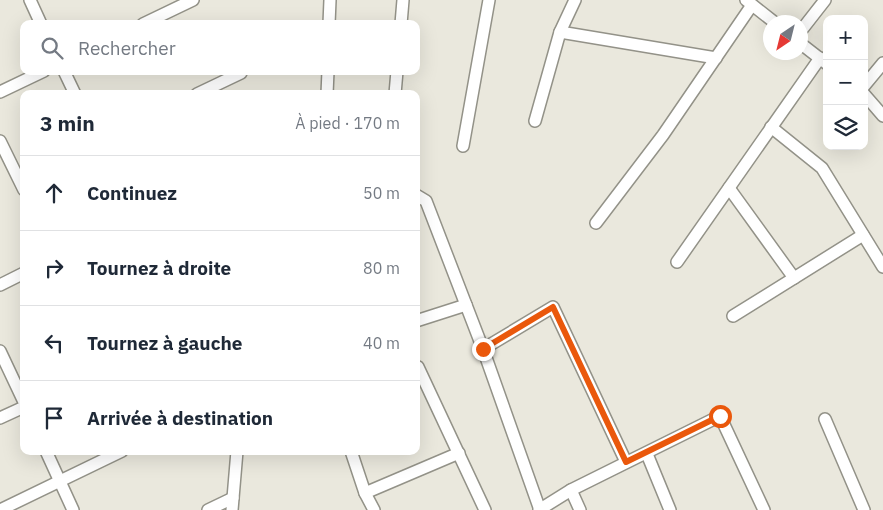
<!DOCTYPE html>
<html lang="fr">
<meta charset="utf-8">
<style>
:root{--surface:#fff;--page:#f2f2f3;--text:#1f2937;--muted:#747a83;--line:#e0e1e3}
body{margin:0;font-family:"IBM Plex Sans",sans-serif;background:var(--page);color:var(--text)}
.controls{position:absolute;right:15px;top:15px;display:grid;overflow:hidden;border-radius:10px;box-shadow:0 5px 20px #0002}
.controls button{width:45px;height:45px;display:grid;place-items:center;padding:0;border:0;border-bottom:1px solid var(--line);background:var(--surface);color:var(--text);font:25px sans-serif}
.compass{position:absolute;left:763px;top:15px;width:45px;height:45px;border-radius:50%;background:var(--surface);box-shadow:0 5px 20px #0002;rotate:215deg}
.stop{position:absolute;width:15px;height:15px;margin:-11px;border:4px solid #ea580c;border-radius:50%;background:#fff}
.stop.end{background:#ea580c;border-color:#fff;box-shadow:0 1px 5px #0008}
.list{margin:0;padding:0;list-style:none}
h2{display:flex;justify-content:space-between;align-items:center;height:65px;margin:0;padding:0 20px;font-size:21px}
h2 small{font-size:16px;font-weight:400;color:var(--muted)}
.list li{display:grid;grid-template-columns:32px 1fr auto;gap:15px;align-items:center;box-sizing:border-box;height:75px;padding:0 20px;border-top:1px solid var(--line)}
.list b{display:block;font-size:19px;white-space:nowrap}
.list em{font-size:16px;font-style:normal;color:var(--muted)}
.icon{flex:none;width:28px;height:28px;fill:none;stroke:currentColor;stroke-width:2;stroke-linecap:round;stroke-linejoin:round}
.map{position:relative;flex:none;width:883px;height:510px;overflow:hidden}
.search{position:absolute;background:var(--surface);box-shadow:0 5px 20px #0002;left:20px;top:20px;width:400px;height:55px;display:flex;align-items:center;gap:12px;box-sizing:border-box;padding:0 18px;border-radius:10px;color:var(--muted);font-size:19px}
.panel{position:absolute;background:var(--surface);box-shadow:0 5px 20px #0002;left:20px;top:90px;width:400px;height:365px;border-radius:10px}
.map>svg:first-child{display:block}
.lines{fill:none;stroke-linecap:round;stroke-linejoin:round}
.minor-casing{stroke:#939288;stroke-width:14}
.minor{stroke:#fff;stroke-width:11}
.route{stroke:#ea580c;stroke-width:6}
</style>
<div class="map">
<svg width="883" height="510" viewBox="0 0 883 510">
<rect width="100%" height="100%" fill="#eae8dd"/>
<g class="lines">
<defs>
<g id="minor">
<polyline points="30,0 41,24"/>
<polyline points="746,0 774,22"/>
<polyline points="143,24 193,0"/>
<polyline points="329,24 330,0"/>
<polyline points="401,24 403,0"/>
<polyline points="560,32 716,58"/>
<polyline points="800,32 825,0"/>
<polyline points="800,43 827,64"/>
<polyline points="64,71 75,94"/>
<polyline points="864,86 883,63"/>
<polyline points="0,92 44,71"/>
<polyline points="197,94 241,73"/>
<polyline points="327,94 328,71"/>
<polyline points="395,94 397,71"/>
<polyline points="864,94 883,116"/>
<polyline points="535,121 560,32 575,0"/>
<polyline points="771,127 822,168 883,267"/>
<polyline points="0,141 24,190"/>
<polyline points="463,146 489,0"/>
<polyline points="729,188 794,278"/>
<polyline points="416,195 426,201 483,349 540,510"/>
<polyline points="596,223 663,135 752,5"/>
<polyline points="677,262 820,58"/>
<polyline points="0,285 24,273"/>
<polyline points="733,316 863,235"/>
<polyline points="416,321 466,305"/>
<polyline points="483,349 553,307 626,462"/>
<polyline points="0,351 24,402"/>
<polyline points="416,368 418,367 485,510"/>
<polyline points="0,418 24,407"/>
<polyline points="825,419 864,510"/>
<polyline points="46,451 73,510"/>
<polyline points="351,451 365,493 374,510"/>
<polyline points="647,454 670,510"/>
<polyline points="571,490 580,510"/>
<polyline points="365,493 459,453"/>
<polyline points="0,510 122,451"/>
<polyline points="208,510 233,498"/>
<polyline points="232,510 237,451"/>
<polyline points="539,510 571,490 720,416 764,510"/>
</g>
</defs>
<!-- minor casing -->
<use href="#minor" class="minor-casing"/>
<!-- minor -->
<use href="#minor" class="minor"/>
</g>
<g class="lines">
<!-- route -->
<polyline class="route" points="483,349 553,307 626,462 720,416"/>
</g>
</svg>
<div class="controls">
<button>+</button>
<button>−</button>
<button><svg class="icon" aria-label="layers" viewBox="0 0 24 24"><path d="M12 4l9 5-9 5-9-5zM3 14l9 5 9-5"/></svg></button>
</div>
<svg class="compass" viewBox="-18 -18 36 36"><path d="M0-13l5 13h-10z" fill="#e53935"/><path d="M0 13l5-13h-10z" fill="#747a83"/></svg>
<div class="stop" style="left:720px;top:416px"></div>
<div class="stop end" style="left:483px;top:349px"></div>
<div class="search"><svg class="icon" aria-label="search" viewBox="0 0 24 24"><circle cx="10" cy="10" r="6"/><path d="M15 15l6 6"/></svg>Rechercher</div>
<section class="panel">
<h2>3 min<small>À pied · 170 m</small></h2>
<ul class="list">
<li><svg class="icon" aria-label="ahead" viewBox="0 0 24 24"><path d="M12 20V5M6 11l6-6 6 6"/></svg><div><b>Continuez</b></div><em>50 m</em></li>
<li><svg class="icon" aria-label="right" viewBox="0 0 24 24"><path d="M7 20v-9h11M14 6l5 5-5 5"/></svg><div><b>Tournez à droite</b></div><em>80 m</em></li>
<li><svg class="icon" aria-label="left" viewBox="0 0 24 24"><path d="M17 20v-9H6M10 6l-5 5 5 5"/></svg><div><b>Tournez à gauche</b></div><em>40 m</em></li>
<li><svg class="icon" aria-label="arrive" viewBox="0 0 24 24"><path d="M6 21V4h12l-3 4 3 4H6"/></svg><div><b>Arrivée à destination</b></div></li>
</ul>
</section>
</div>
